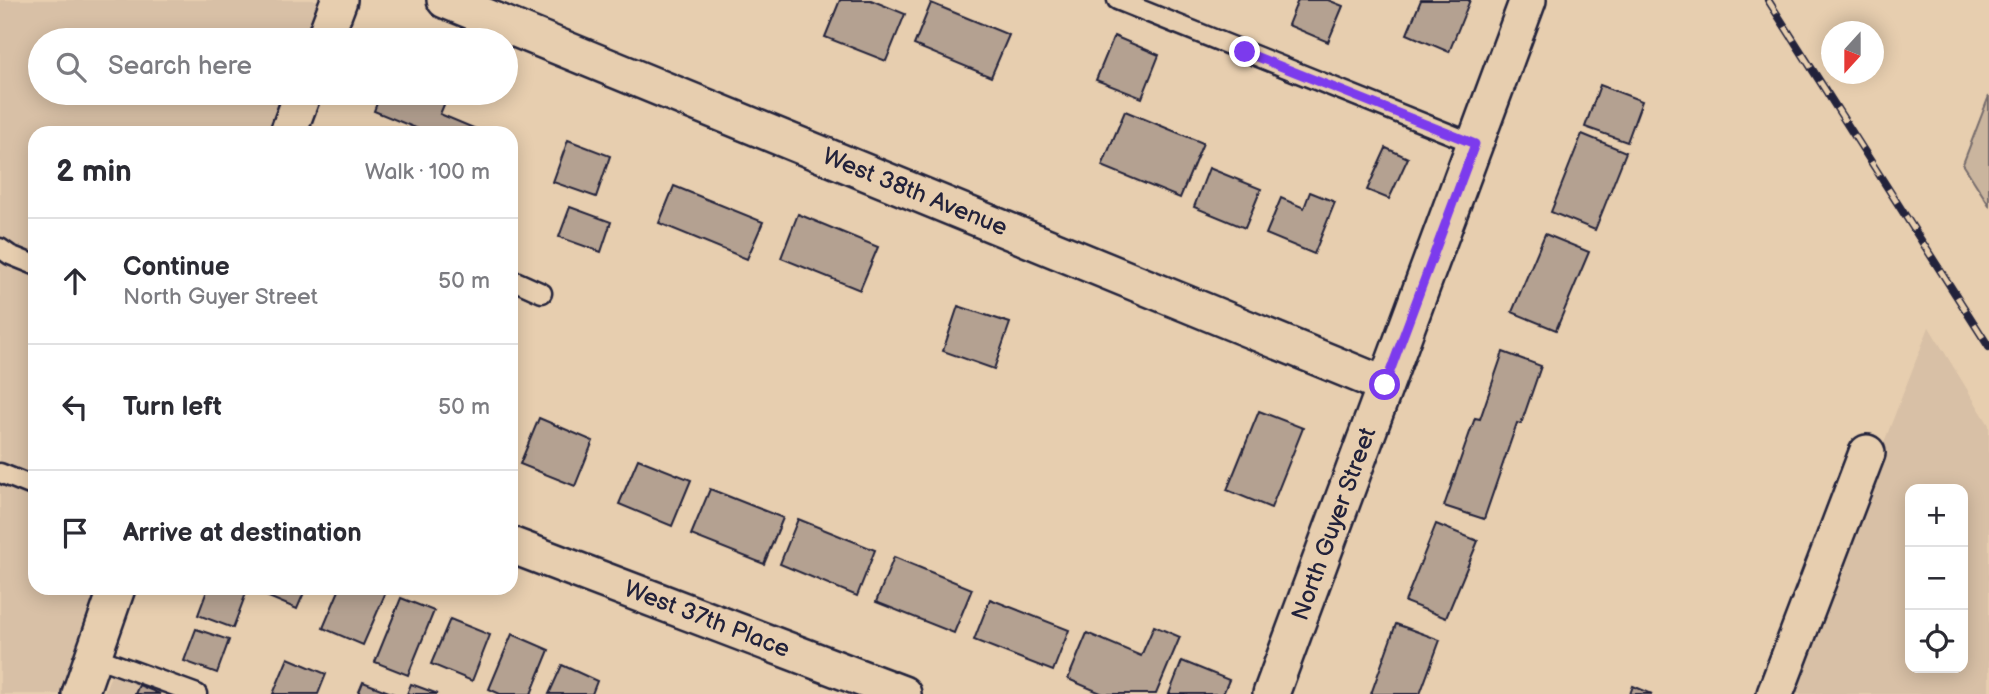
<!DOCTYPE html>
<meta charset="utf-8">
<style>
:root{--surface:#fff;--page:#f2f2f3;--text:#2b2b33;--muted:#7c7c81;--line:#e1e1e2}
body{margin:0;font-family:"Balsamiq Sans",sans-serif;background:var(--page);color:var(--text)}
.controls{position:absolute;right:21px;bottom:21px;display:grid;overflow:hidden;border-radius:14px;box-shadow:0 4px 18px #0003}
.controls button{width:63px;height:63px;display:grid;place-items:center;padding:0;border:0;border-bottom:2px solid var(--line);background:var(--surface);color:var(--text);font:35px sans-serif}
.compass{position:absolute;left:1821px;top:21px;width:63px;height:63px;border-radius:50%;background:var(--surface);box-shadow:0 4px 18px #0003;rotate:201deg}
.stop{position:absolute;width:21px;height:21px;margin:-16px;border:5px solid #7c3aed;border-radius:50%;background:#fff}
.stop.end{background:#7c3aed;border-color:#fff;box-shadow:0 2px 7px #0008}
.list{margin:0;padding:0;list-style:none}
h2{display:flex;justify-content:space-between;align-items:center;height:91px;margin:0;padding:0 28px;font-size:30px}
h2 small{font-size:23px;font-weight:400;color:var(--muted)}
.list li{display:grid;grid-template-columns:46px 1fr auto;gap:21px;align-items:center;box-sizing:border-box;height:126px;padding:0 28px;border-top:2px solid var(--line)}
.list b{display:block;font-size:26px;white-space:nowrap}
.list p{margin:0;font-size:23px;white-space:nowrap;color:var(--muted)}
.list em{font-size:23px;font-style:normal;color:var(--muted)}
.icon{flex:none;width:38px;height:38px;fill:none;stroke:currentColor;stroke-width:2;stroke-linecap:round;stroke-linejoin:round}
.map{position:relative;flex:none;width:1989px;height:694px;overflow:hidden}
.search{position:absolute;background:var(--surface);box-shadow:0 4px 18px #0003;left:28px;top:28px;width:490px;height:77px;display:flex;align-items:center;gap:18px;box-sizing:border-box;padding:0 24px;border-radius:38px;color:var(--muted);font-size:26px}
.panel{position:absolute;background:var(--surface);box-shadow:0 4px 18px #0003;left:28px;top:126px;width:490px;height:469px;border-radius:21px}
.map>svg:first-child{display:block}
.built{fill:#d8c0a6;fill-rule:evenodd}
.green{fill:#cab59e;stroke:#766c6c;stroke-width:2}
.building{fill:#b4a191;stroke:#22223b;stroke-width:2}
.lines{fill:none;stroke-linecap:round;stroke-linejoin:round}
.service-casing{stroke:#22223b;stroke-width:23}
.minor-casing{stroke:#22223b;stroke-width:40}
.service{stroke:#e7ceaf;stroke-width:18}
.minor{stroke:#e7ceaf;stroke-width:35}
.rail-casing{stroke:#22223b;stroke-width:8}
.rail{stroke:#e7ceaf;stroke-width:5;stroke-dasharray:16;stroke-linecap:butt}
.route{stroke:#7c3aed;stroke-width:9}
.labels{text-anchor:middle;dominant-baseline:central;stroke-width:6;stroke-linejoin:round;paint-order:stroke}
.street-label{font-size:24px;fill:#22223b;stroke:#e7ceaf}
</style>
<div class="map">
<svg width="1989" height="694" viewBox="0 0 1989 694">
<rect width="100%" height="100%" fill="#e7ceaf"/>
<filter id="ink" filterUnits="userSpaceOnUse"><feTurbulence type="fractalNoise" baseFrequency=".0143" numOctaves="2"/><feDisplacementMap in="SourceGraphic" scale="14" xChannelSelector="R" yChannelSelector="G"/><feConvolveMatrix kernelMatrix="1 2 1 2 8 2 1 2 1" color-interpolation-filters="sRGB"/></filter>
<g filter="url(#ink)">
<!-- built -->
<g class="built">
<polygon points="0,0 327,0 313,40 40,40 40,93 293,93 278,133 35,133 35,588 109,588 70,694 0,694"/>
<path d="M1929,327L1989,425V694H1790L1789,686ZM1910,489H1963V668H1910Z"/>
<polygon points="113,671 171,694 103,694"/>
</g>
<!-- green -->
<polygon class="green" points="1989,96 1989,205 1963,164"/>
<!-- building -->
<g class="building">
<polygon points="840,0 871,0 905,14 886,61 825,37"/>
<polygon points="1298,0 1328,0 1343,6 1328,42 1288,25"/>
<polygon points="1421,0 1470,0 1449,52 1407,34"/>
<polygon points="931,3 1009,35 991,77 914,45"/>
<polygon points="1114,36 1159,55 1142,98 1096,80"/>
<polygon points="1600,85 1642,101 1627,142 1585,127"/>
<polygon points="381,93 449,93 440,114 476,129 474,133 428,133 374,111"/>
<polygon points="1125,111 1203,143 1180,198 1102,166"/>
<polygon points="1582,134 1626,152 1595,230 1551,212"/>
<polygon points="568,140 610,156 596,197 553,182"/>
<polygon points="1386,148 1408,158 1389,199 1367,190"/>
<polygon points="1209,168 1261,189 1245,228 1194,207"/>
<polygon points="674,186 763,222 747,259 659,223"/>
<polygon points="1310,192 1335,202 1314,254 1266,234 1281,198 1304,208"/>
<polygon points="570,207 611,222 601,252 559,237"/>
<polygon points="798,214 878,247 860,290 781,258"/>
<polygon points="1545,234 1589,252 1556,330 1512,312"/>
<polygon points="958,306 1010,323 994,369 943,351"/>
<polygon points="1503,352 1541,366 1521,424 1517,423 1484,519 1444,506 1475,418 1480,419"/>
<polygon points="1259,411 1303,428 1271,508 1227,490"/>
<polygon points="539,418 593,441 575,486 520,464"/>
<polygon points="638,459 691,480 672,526 619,504"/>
<polygon points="710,489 783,518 764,564 691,535"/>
<polygon points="798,519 875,550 857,596 780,564"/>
<polygon points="1436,524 1478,541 1446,618 1405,602"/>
<polygon points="894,557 972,589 954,633 876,602"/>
<polygon points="208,588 248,588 233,628 198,615"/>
<polygon points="261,588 306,588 297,609 259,593"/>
<polygon points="340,588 375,588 386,592 363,645 323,628"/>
<polygon points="401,598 434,611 408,675 375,662"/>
<polygon points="990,599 1069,630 1053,671 974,640"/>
<polygon points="450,619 490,635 472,681 431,664"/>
<polygon points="1396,624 1440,640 1420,694 1371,694"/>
<polygon points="1154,626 1180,637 1156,694 1103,694 1068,679 1087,633 1141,656"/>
<polygon points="196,629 229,640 217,673 184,661"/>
<polygon points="512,634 549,650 531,694 500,694 489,689"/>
<polygon points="288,658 326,674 318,694 273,694"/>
<polygon points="1182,661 1229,680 1223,694 1169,694"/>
<polygon points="562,665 597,681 592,694 549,694"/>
<polygon points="363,682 394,694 358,694"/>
<polygon points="411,684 438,694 407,694"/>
<polygon points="139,685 160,694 135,694"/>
<polygon points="1633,686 1652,694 1630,694"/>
</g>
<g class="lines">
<defs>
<g id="service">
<polyline points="1117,0 1475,144"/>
<polyline points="0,248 10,255 35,265"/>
<polyline points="511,279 542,293"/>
<polyline points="0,473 35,487"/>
<polyline points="93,656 197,694"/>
</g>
<g id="minor">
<polyline points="445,0 1385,385"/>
<polyline points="324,40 339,0"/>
<polyline points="288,133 303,93"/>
<polyline points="511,545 903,694"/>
<polyline points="80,694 117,588"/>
<polyline points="1271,694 1528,0"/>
<polyline points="1775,694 1867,453"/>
</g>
</defs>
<!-- service casing -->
<use href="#service" class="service-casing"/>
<!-- minor casing -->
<use href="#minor" class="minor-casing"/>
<!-- service -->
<use href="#service" class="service"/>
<!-- minor -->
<use href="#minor" class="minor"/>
<defs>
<polyline id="rail" points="1768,0 1989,347"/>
</defs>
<!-- rail casing -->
<use href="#rail" class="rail-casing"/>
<!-- rail -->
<use href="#rail" class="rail"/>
</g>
</g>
<g class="lines" filter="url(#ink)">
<!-- route -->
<polyline class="route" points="1245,52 1475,144 1385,385"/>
</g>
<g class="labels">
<!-- street labels -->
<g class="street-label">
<text transform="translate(915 192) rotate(22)">West 38th Avenue</text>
<text transform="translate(1334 524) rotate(-70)">North Guyer Street</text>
<text transform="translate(707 619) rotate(21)">West 37th Place</text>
</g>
</g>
</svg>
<div class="controls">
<button>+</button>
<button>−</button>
<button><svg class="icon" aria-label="locate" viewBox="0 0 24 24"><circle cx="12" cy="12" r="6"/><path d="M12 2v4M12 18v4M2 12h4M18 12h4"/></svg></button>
</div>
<svg class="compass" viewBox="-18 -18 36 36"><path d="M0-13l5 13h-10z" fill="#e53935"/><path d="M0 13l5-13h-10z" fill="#7c7c81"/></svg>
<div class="stop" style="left:1385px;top:385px"></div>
<div class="stop end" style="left:1245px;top:52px"></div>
<div class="search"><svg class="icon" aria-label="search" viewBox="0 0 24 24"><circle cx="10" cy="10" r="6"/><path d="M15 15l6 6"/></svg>Search here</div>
<section class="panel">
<h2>2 min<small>Walk · 100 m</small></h2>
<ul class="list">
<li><svg class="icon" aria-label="ahead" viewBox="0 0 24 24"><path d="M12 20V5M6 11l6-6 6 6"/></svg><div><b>Continue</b><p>North Guyer Street</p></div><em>50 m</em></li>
<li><svg class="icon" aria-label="left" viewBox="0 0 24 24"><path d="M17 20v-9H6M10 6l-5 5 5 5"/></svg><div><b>Turn left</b></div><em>50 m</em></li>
<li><svg class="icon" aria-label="arrive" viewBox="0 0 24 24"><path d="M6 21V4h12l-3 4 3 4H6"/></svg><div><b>Arrive at destination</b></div></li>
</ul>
</section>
</div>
